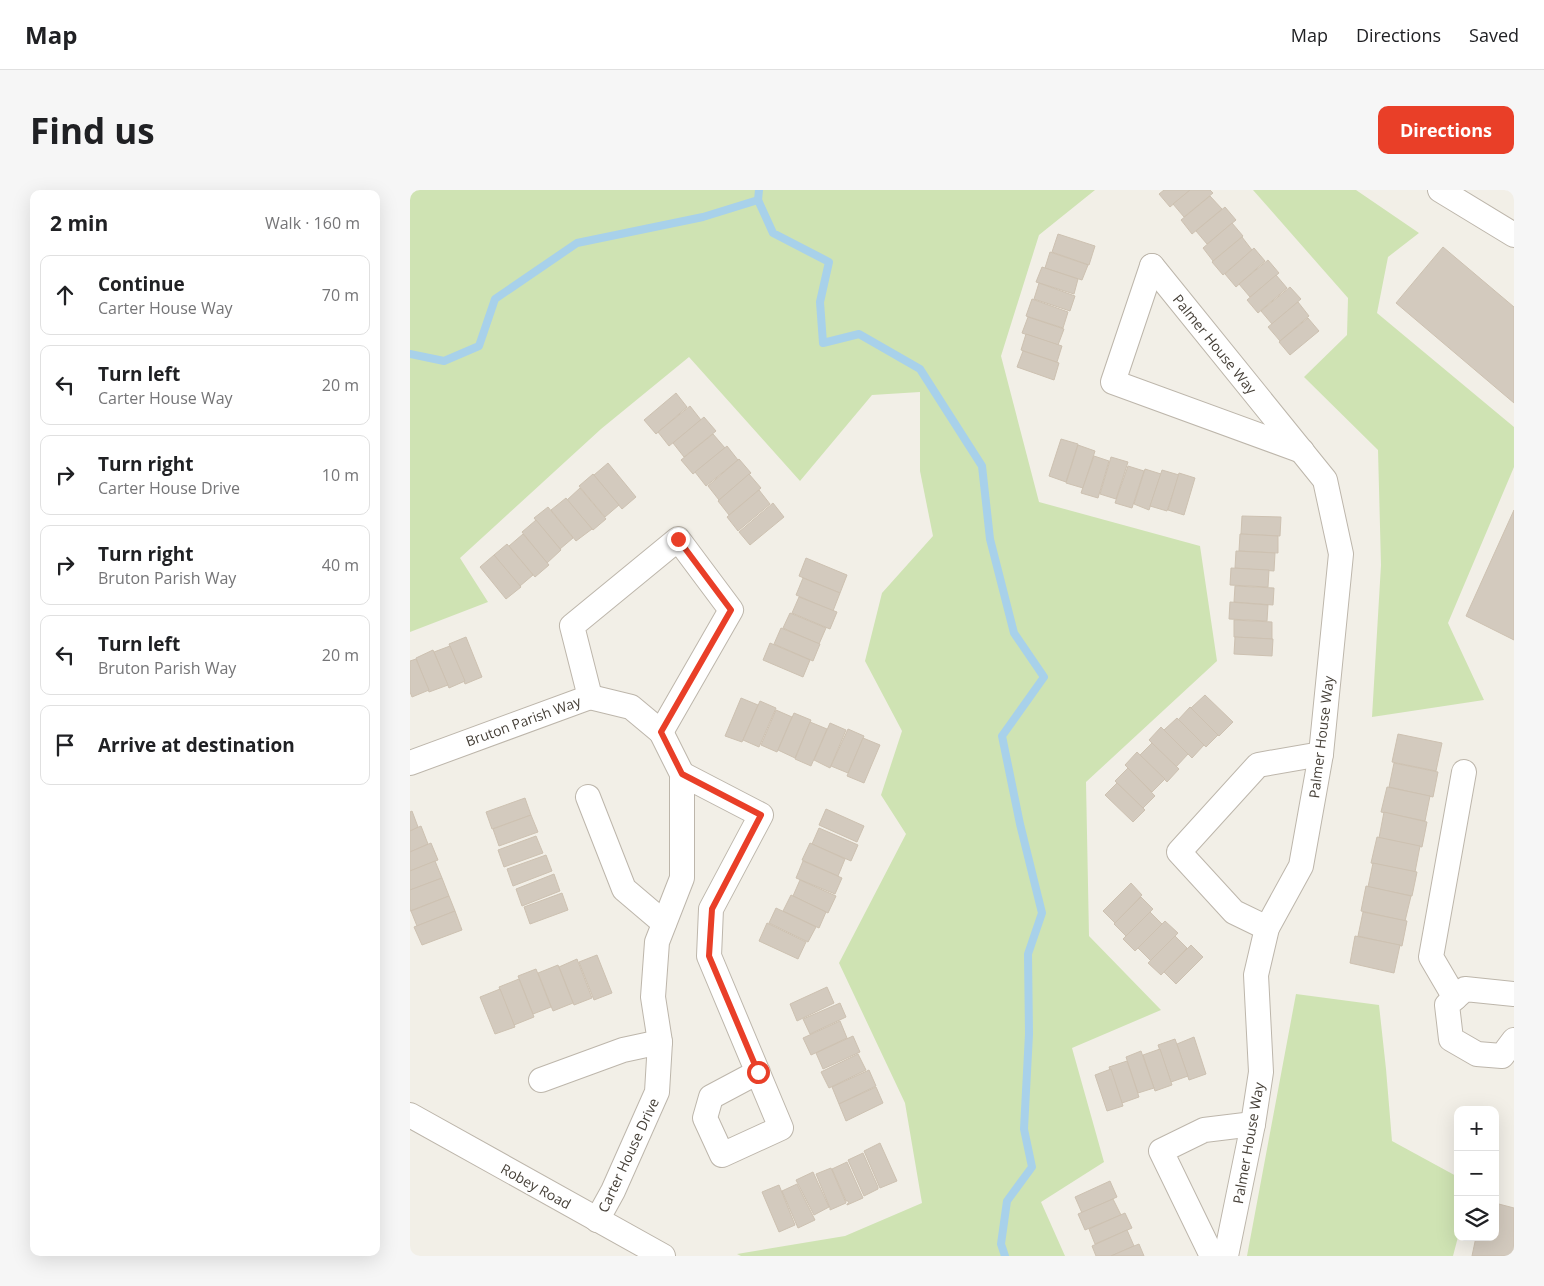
<!DOCTYPE html>
<meta charset="utf-8">
<style>
:root{--surface:#fff;--page:#f6f6f6;--text:#202124;--muted:#757577;--line:#e0e0e0;--accent:#e93f28}
body{margin:0;font-family:"Open Sans",sans-serif;background:var(--page);color:var(--text)}
.controls{position:absolute;right:15px;bottom:15px;display:grid;overflow:hidden;border-radius:10px;box-shadow:0 5px 20px #0002}
.controls button{width:45px;height:45px;display:grid;place-items:center;padding:0;border:0;border-bottom:1px solid var(--line);background:var(--surface);color:var(--text);font:25px sans-serif}
.stop{position:absolute;width:15px;height:15px;margin:-11px;border:4px solid #e93f28;border-radius:50%;background:#fff}
.stop.end{background:#e93f28;border-color:#fff;box-shadow:0 1px 5px #0008}
.list{margin:0;padding:0;list-style:none}
h2{display:flex;justify-content:space-between;align-items:center;height:65px;margin:0;padding:0 20px;font-size:21px}
h2 small{font-size:16px;font-weight:400;color:var(--muted)}
.list li{display:grid;grid-template-columns:32px 1fr auto;gap:15px;align-items:center;box-sizing:border-box;height:80px;margin:0 10px 10px;padding:0 10px;border:1px solid var(--line);border-radius:10px}
.list b{display:block;font-size:19px;white-space:nowrap}
.list p{margin:0;font-size:16px;white-space:nowrap;color:var(--muted)}
.list em{font-size:16px;font-style:normal;color:var(--muted)}
.icon{flex:none;width:28px;height:28px;fill:none;stroke:currentColor;stroke-width:2;stroke-linecap:round;stroke-linejoin:round}
.map{position:relative;flex:none;width:1104px;height:1066px;overflow:hidden;border-radius:10px}
header{display:flex;align-items:center;gap:30px;box-sizing:border-box;height:70px;padding:0 25px;background:var(--surface);border-bottom:1px solid var(--line)}
header strong{font-size:24px}
nav{display:flex;gap:28px;margin-inline-start:auto;font-size:18px}
.intro{display:flex;align-items:center;justify-content:space-between;box-sizing:border-box;height:120px;padding:0 30px}
h1{margin:0;font-size:35px}
.button{padding:12px 22px;border-radius:10px;background:var(--accent);color:#fff;font-size:18px;font-weight:700}
main{display:flex;gap:30px;padding:0 30px}
aside{flex:1;background:var(--surface);border-radius:10px;box-shadow:0 5px 20px #0002}
.map>svg:first-child{display:block}
.green{fill:#cfe3b3}
.lines{fill:none;stroke-linecap:round;stroke-linejoin:round}
.stream{stroke:#a8d1ea;stroke-width:8}
.building{fill:#d3cabe;stroke:#cdc1b1}
.minor-casing{stroke:#bdb6ab;stroke-width:26}
.minor{stroke:#fff;stroke-width:24}
.route{stroke:#e93f28;stroke-width:6}
.labels{text-anchor:middle;dominant-baseline:central;stroke-width:4.5;stroke-linejoin:round;paint-order:stroke}
.street-label{font-size:14px;fill:#453f37;stroke:#fff}
</style>
<header>
<strong>Map</strong>
<nav><a>Map</a><a>Directions</a><a>Saved</a></nav>
</header>
<div class="intro"><h1>Find us</h1><a class="button">Directions</a></div>
<main>
<aside>
<h2>2 min<small>Walk · 160 m</small></h2>
<ul class="list">
<li><svg class="icon" aria-label="ahead" viewBox="0 0 24 24"><path d="M12 20V5M6 11l6-6 6 6"/></svg><div><b>Continue</b><p>Carter House Way</p></div><em>70 m</em></li>
<li><svg class="icon" aria-label="left" viewBox="0 0 24 24"><path d="M17 20v-9H6M10 6l-5 5 5 5"/></svg><div><b>Turn left</b><p>Carter House Way</p></div><em>20 m</em></li>
<li><svg class="icon" aria-label="right" viewBox="0 0 24 24"><path d="M7 20v-9h11M14 6l5 5-5 5"/></svg><div><b>Turn right</b><p>Carter House Drive</p></div><em>10 m</em></li>
<li><svg class="icon" aria-label="right" viewBox="0 0 24 24"><path d="M7 20v-9h11M14 6l5 5-5 5"/></svg><div><b>Turn right</b><p>Bruton Parish Way</p></div><em>40 m</em></li>
<li><svg class="icon" aria-label="left" viewBox="0 0 24 24"><path d="M17 20v-9H6M10 6l-5 5 5 5"/></svg><div><b>Turn left</b><p>Bruton Parish Way</p></div><em>20 m</em></li>
<li><svg class="icon" aria-label="arrive" viewBox="0 0 24 24"><path d="M6 21V4h12l-3 4 3 4H6"/></svg><div><b>Arrive at destination</b></div></li>
</ul>
</aside>
<div class="map">
<svg width="1104" height="1066" viewBox="0 0 1104 1066">
<rect width="100%" height="100%" fill="#f2efe7"/>
<!-- green -->
<g class="green">
<polygon points="0,0 685,0 629,45 591,166 629,312 790,356 807,471 676,592 679,746 751,820 662,858 694,972 631,1012 655,1066 331,1066 327,1064 435,1046 512,1013 495,913 429,773 496,644 471,605 492,541 455,471 472,403 523,346 510,281 510,202 462,205 390,291 279,167 191,239 50,368 78,412 0,442"/>
<polygon points="843,0 946,0 1009,43 978,67 967,123 1104,237 1104,277 1038,433 1074,510 962,527 971,375 968,260 894,187 937,145 938,108"/>
<polygon points="886,804 969,815 976,879 982,951 1048,987 1048,1047 1043,1066 837,1066"/>
</g>
<g class="lines">
<!-- stream -->
<g class="stream">
<polyline points="348,10 363,43 419,72 410,112 413,153 449,144 510,179 572,276 580,349 604,443 634,487 592,546 610,634 632,723 618,764 619,844 614,939 622,977 597,1011 591,1054 595,1066"/>
<polyline points="0,164 34,171 69,156 85,109 167,53 293,27 348,10 349,0"/>
</g>
</g>
<!-- building -->
<g class="building">
<polygon points="754,0 780,0 760,17 749,4"/>
<polygon points="780,0 800,0 803,3 774,27 763,14"/>
<polygon points="800,6 812,19 782,44 771,30"/>
<polygon points="815,17 826,30 797,54 786,41"/>
<polygon points="822,33 833,46 803,71 793,58"/>
<polygon points="648,44 685,56 679,75 642,62"/>
<polygon points="832,47 842,60 813,85 802,72"/>
<polygon points="1033,57 1104,117 1104,213 986,113"/>
<polygon points="844,58 855,71 826,97 815,84"/>
<polygon points="640,62 678,75 672,90 635,78"/>
<polygon points="858,70 869,83 840,107 829,94"/>
<polygon points="632,77 668,89 664,104 626,92"/>
<polygon points="866,85 877,98 848,123 837,110"/>
<polygon points="629,93 665,106 660,121 624,109"/>
<polygon points="880,97 891,109 862,134 851,121"/>
<polygon points="622,109 658,122 653,138 616,126"/>
<polygon points="888,112 899,126 870,151 858,137"/>
<polygon points="618,127 654,139 648,155 612,143"/>
<polygon points="898,128 909,141 880,165 869,152"/>
<polygon points="616,144 652,156 647,172 611,160"/>
<polygon points="613,161 649,173 644,190 607,177"/>
<polygon points="266,203 277,217 246,244 234,230"/>
<polygon points="280,216 291,230 259,256 248,242"/>
<polygon points="294,227 306,241 274,267 263,253"/>
<polygon points="303,244 315,258 283,284 271,270"/>
<polygon points="651,249 668,254 656,292 639,286"/>
<polygon points="668,255 685,261 673,298 656,293"/>
<polygon points="317,256 328,270 296,296 285,282"/>
<polygon points="684,266 699,271 688,308 671,303"/>
<polygon points="701,267 718,272 706,309 690,304"/>
<polygon points="329,269 341,283 309,310 298,296"/>
<polygon points="198,273 226,307 212,319 184,285"/>
<polygon points="718,276 734,281 722,318 705,313"/>
<polygon points="735,279 751,284 739,320 724,314"/>
<polygon points="752,280 769,285 757,321 740,316"/>
<polygon points="769,283 785,288 774,325 758,320"/>
<polygon points="183,284 209,315 195,327 169,296"/>
<polygon points="339,284 351,298 319,325 308,311"/>
<polygon points="170,298 196,329 183,340 157,310"/>
<polygon points="349,300 360,314 328,341 317,327"/>
<polygon points="156,308 182,339 166,351 141,320"/>
<polygon points="363,313 374,327 340,355 329,342"/>
<polygon points="138,317 163,348 150,359 124,328"/>
<polygon points="1104,320 1104,450 1056,426"/>
<polygon points="832,326 871,327 870,346 831,344"/>
<polygon points="126,330 151,360 137,373 112,342"/>
<polygon points="113,344 139,375 125,387 99,356"/>
<polygon points="830,344 868,346 868,363 829,361"/>
<polygon points="97,354 123,385 110,396 84,365"/>
<polygon points="826,361 865,363 864,381 825,378"/>
<polygon points="84,365 111,397 96,409 70,377"/>
<polygon points="396,368 437,385 430,403 389,386"/>
<polygon points="821,378 859,380 858,397 820,395"/>
<polygon points="393,388 430,403 423,421 386,405"/>
<polygon points="825,396 864,398 863,415 824,412"/>
<polygon points="389,407 427,422 420,439 382,423"/>
<polygon points="820,412 858,415 857,431 819,429"/>
<polygon points="380,423 416,438 409,454 373,438"/>
<polygon points="824,430 862,432 862,449 824,447"/>
<polygon points="371,438 410,454 403,471 364,454"/>
<polygon points="56,447 72,487 55,494 39,454"/>
<polygon points="825,447 863,449 862,466 824,464"/>
<polygon points="360,453 400,470 393,487 353,470"/>
<polygon points="40,456 55,491 39,498 24,462"/>
<polygon points="23,460 38,495 19,502 6,468"/>
<polygon points="6,469 19,500 2,507 0,502 0,471"/>
<polygon points="795,505 823,532 809,546 781,518"/>
<polygon points="331,508 348,515 332,552 315,546"/>
<polygon points="350,511 366,518 349,557 333,550"/>
<polygon points="780,517 808,545 796,557 768,530"/>
<polygon points="366,520 382,527 367,562 351,555"/>
<polygon points="384,523 401,530 385,568 368,560"/>
<polygon points="767,528 794,555 782,568 754,540"/>
<polygon points="400,532 417,539 401,576 385,569"/>
<polygon points="420,533 436,540 420,578 404,570"/>
<polygon points="751,537 778,564 766,577 739,550"/>
<polygon points="438,539 454,546 438,583 421,576"/>
<polygon points="988,544 1032,553 1026,581 982,572"/>
<polygon points="453,548 470,555 454,593 437,586"/>
<polygon points="742,553 769,579 757,592 730,565"/>
<polygon points="727,562 755,589 742,602 715,575"/>
<polygon points="984,573 1028,582 1023,607 979,597"/>
<polygon points="718,578 745,606 733,618 705,591"/>
<polygon points="707,593 735,620 723,632 695,605"/>
<polygon points="977,597 1020,606 1015,631 971,622"/>
<polygon points="115,608 121,625 82,639 76,622"/>
<polygon points="416,619 454,636 447,652 409,635"/>
<polygon points="2,621 8,637 0,641 0,622"/>
<polygon points="974,622 1017,632 1012,657 969,648"/>
<polygon points="121,625 128,642 89,656 83,639"/>
<polygon points="11,636 18,654 0,662 0,641"/>
<polygon points="409,638 448,655 441,671 402,654"/>
<polygon points="126,646 133,663 94,677 88,660"/>
<polygon points="967,647 1010,656 1005,682 961,673"/>
<polygon points="21,653 28,670 0,681 0,662"/>
<polygon points="400,653 435,669 428,686 392,670"/>
<polygon points="136,665 142,681 103,696 97,679"/>
<polygon points="25,671 32,688 0,700 0,681"/>
<polygon points="393,671 432,688 425,704 386,688"/>
<polygon points="963,673 1007,682 1002,706 958,697"/>
<polygon points="144,684 150,701 112,716 106,699"/>
<polygon points="32,688 39,706 0,721 0,700"/>
<polygon points="390,690 426,706 418,723 383,706"/>
<polygon points="721,693 732,705 705,733 693,721"/>
<polygon points="956,696 1001,706 995,731 951,721"/>
<polygon points="152,703 158,720 120,734 114,717"/>
<polygon points="381,705 416,722 409,738 373,721"/>
<polygon points="39,706 45,721 7,736 1,721"/>
<polygon points="731,707 743,719 716,746 704,734"/>
<polygon points="366,718 406,737 398,752 359,733"/>
<polygon points="45,721 52,740 12,755 4,737"/>
<polygon points="740,722 752,734 725,761 713,749"/>
<polygon points="953,722 997,731 992,756 948,746"/>
<polygon points="755,731 768,743 741,771 728,758"/>
<polygon points="357,733 396,752 388,769 349,751"/>
<polygon points="765,746 777,758 751,785 738,773"/>
<polygon points="945,746 990,755 984,783 940,773"/>
<polygon points="781,755 793,767 766,794 754,782"/>
<polygon points="187,765 202,803 184,810 169,772"/>
<polygon points="167,769 182,808 164,815 149,777"/>
<polygon points="148,775 163,813 143,821 128,783"/>
<polygon points="126,779 141,817 123,824 108,786"/>
<polygon points="109,789 124,827 104,835 89,797"/>
<polygon points="417,797 424,813 387,831 380,814"/>
<polygon points="90,799 105,837 85,844 70,807"/>
<polygon points="430,813 436,827 400,844 393,829"/>
<polygon points="430,831 437,848 401,865 393,848"/>
<polygon points="443,846 450,862 413,879 406,863"/>
<polygon points="784,847 796,884 779,890 767,854"/>
<polygon points="765,849 778,886 761,892 748,855"/>
<polygon points="750,859 762,895 745,901 733,865"/>
<polygon points="731,861 744,898 728,903 716,867"/>
<polygon points="448,864 456,880 419,898 411,882"/>
<polygon points="717,871 729,907 712,913 699,877"/>
<polygon points="701,879 713,916 697,921 685,885"/>
<polygon points="459,880 466,896 429,914 422,897"/>
<polygon points="466,897 473,913 436,931 429,914"/>
<polygon points="470,953 487,991 470,998 454,961"/>
<polygon points="453,963 468,997 468,999 454,1006 438,970"/>
<polygon points="437,972 453,1008 437,1015 437,1014 439,1013 438,1011 436,1011 422,979"/>
<polygon points="421,978 436,1013 420,1020 420,1018 406,984"/>
<polygon points="403,982 419,1017 404,1025 386,990"/>
<polygon points="700,991 707,1007 672,1023 665,1007"/>
<polygon points="387,994 405,1030 388,1038 372,1001"/>
<polygon points="369,995 385,1035 369,1042 352,1002"/>
<polygon points="703,1009 711,1025 675,1040 668,1024"/>
<polygon points="1085,1013 1104,1018 1104,1066 1062,1066 1066,1047 1085,1047"/>
<polygon points="715,1023 722,1038 685,1054 679,1039"/>
<polygon points="717,1040 724,1056 701,1066 686,1066 682,1056"/>
<polygon points="729,1054 734,1066 701,1066 724,1056"/>
</g>
<g class="lines">
<defs>
<g id="minor">
<polyline points="1030,0 1104,45"/>
<polyline points="742,76 915,290 931,364 911,564 891,676 857,738 846,785 851,882 843,934 816,1066"/>
<polyline points="742,76 703,192 892,261"/>
<polyline points="180,507 221,517 251,542 272,584 272,688 247,752 243,807 250,852 247,902 203,1001 187,1030"/>
<polyline points="0,573 180,507 162,436 268,349 321,420 251,542"/>
<polyline points="272,584 351,625 301,719 299,766 371,938 312,965 295,928 301,907 348,882"/>
<polyline points="178,607 214,699 254,733"/>
<polyline points="857,738 824,722 769,662 848,575 911,564"/>
<polyline points="1104,804 1055,799 1037,815 1041,849 1067,864 1092,866 1104,850"/>
<polyline points="1045,808 1021,767 1054,582"/>
<polyline points="131,890 213,860 250,852"/>
<polyline points="0,925 253,1066"/>
<polyline points="802,1066 751,961 794,940 843,934"/>
</g>
</defs>
<!-- minor casing -->
<use href="#minor" class="minor-casing"/>
<!-- minor -->
<use href="#minor" class="minor"/>
</g>
<g class="lines">
<!-- route -->
<polyline class="route" points="268,349 321,420 251,542 272,584 351,625 302,719 299,766 348,882"/>
</g>
<g class="labels">
<!-- street labels -->
<g class="street-label">
<text transform="translate(805 154) rotate(51)">Palmer House Way</text>
<text transform="translate(113 531) rotate(-20)">Bruton Parish Way</text>
<text transform="translate(911 547) rotate(-83)">Palmer House Way</text>
<text transform="translate(838 953) rotate(-80)">Palmer House Way</text>
<text transform="translate(218 965) rotate(-65)">Carter House Drive</text>
<text transform="translate(126 996) rotate(29)">Robey Road</text>
</g>
</g>
</svg>
<div class="controls">
<button>+</button>
<button>−</button>
<button><svg class="icon" aria-label="layers" viewBox="0 0 24 24"><path d="M12 4l9 5-9 5-9-5zM3 14l9 5 9-5"/></svg></button>
</div>
<div class="stop" style="left:348px;top:882px"></div>
<div class="stop end" style="left:268px;top:349px"></div>
</div>
</main>
